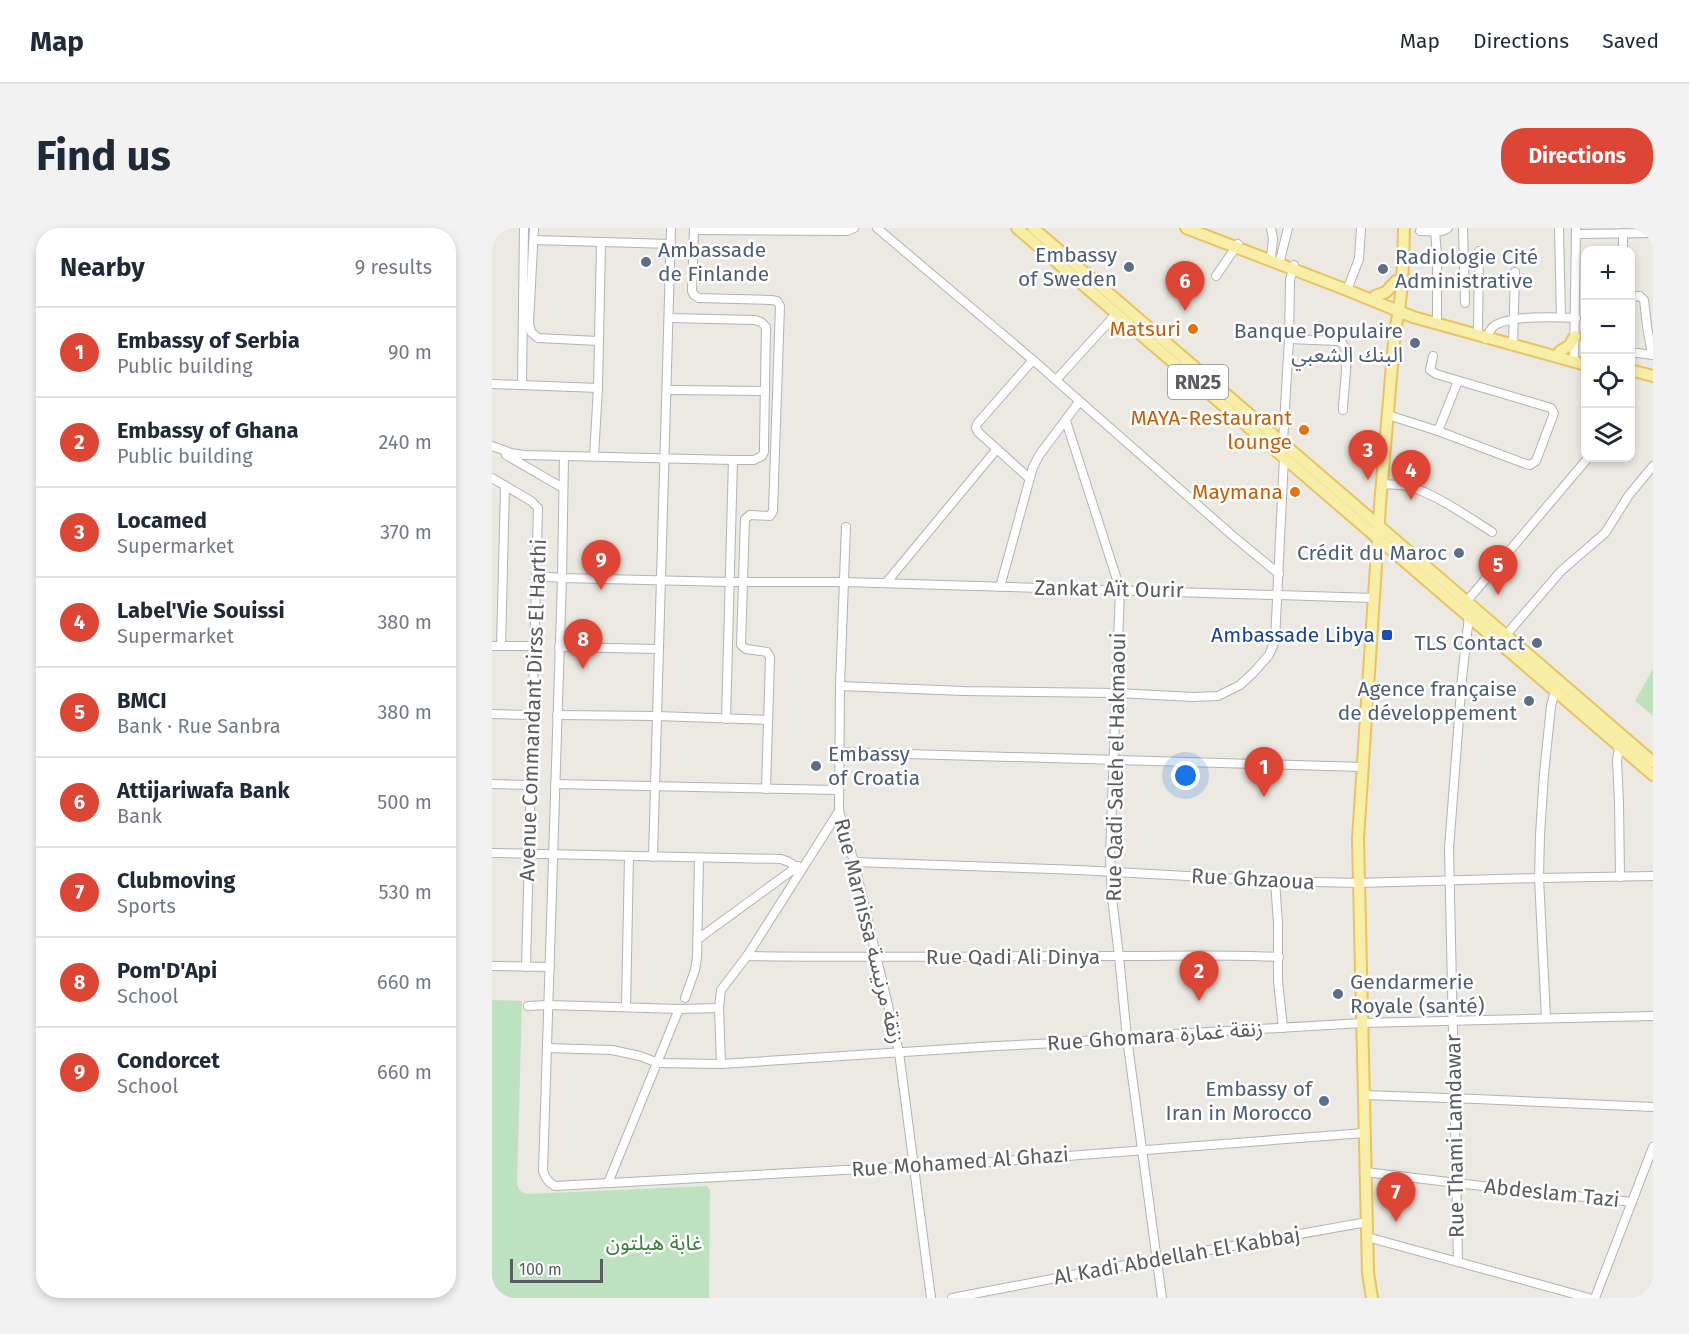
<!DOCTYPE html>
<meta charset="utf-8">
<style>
:root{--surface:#fff;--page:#f2f2f3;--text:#1f2937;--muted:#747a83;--line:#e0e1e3;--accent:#dd4635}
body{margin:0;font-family:"Fira Sans","Noto Sans Arabic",sans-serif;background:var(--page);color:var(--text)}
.controls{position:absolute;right:18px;top:18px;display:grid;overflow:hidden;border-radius:12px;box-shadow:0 3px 9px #0003}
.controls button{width:54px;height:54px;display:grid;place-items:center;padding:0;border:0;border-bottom:2px solid var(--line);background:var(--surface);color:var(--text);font:30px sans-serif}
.scale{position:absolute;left:18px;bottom:15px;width:93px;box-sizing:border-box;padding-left:6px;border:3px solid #595c61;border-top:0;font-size:16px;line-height:21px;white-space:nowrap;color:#595c61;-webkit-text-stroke:4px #fff;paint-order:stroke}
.you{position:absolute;left:694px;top:548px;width:21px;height:21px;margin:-15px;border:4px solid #fff;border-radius:50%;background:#1a73e8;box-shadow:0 0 0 9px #1a73e833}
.badge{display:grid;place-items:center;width:39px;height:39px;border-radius:50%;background:var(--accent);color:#fff;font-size:20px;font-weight:700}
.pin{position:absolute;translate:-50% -50px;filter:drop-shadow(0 2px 3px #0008)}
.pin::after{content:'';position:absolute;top:32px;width:21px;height:18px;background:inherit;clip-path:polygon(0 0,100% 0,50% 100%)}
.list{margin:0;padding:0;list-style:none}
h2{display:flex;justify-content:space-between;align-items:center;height:78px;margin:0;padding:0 24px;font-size:26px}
h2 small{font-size:20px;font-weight:400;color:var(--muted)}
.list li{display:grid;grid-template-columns:39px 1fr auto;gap:18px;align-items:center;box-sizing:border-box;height:90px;padding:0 24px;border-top:2px solid var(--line)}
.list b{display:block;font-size:22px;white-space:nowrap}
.list p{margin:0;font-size:20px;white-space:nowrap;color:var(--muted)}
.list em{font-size:20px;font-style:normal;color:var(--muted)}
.icon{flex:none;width:33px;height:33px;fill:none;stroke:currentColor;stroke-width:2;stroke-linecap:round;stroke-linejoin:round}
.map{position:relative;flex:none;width:1161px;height:1070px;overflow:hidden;border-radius:24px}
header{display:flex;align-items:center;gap:36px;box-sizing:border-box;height:84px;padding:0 30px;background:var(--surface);border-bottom:2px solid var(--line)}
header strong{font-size:28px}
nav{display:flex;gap:33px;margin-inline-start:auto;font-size:21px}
.intro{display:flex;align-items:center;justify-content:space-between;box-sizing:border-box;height:144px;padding:0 36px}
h1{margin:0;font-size:42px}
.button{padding:15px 27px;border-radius:24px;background:var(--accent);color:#fff;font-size:21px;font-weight:700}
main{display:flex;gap:36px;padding:0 36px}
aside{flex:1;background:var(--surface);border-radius:24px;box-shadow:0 3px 9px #0003}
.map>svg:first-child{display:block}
.green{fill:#bee2bf}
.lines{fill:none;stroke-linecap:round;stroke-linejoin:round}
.minor-casing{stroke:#b1b3b8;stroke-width:10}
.major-casing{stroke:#e7c45e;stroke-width:14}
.minor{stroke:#fff;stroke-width:8}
.major{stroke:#f9eea8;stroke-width:10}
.service-dot{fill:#5c6f8a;stroke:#fff;stroke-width:2}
.food-dot{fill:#e8710a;stroke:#fff;stroke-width:2}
.transit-dot{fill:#1a4fb4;stroke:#fff;stroke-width:2}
.labels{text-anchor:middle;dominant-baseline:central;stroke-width:5;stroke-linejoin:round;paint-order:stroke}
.shield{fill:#fff;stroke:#8b8d90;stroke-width:1.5}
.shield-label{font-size:20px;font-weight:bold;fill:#595c61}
.service-label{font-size:21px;fill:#4e5e75;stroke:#fff;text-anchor:end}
.food-label{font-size:21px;fill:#c56008;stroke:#fff;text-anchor:end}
.street-label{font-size:21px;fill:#595c61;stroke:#fff}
.transit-label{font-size:21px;fill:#164399;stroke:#fff;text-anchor:end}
.park-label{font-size:21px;fill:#39803e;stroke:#fff}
</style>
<header>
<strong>Map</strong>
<nav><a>Map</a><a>Directions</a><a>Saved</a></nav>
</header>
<div class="intro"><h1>Find us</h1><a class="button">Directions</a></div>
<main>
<aside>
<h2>Nearby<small>9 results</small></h2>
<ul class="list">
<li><span class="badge">1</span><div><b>Embassy of Serbia</b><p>Public building</p></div><em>90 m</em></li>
<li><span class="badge">2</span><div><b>Embassy of Ghana</b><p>Public building</p></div><em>240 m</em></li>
<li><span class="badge">3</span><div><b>Locamed</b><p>Supermarket</p></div><em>370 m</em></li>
<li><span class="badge">4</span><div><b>Label'Vie Souissi</b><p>Supermarket</p></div><em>380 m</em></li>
<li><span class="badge">5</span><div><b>BMCI</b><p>Bank · Rue Sanbra</p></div><em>380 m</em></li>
<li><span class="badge">6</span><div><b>Attijariwafa Bank</b><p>Bank</p></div><em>500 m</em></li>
<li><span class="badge">7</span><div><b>Clubmoving</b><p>Sports</p></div><em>530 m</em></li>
<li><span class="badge">8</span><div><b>Pom'D'Api</b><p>School</p></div><em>660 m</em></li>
<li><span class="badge">9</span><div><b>Condorcet</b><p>School</p></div><em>660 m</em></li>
</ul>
</aside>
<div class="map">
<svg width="1161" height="1070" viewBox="0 0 1161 1070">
<rect width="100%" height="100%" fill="#ebe9e1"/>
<!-- green -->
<g class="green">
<polygon points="1161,441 1161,488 1143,473"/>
<path d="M0,772L30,773L25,957C27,963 31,966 37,966L215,958L218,962L217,1070H0Z"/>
</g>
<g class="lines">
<defs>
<g id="minor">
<polyline points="42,0 37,95 39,104 46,110 106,113"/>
<polyline points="202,0 200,63 202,67 207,70 279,72 285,73 288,78 281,283 278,288 258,287 253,291 249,417 254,421 275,424 278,429 274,561"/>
<polyline points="385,0 541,132 741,308 787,346"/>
<polyline points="971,0 973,75"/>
<polyline points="1067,0 1069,89"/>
<polyline points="202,2 355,3 362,0"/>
<path d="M928,3C937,3 949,6 956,0"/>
<polyline points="943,3 945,27 945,90"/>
<polyline points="1131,5 1131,22"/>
<polyline points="1084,6 1161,5"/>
<polyline points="42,12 179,16"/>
<polyline points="779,29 781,11 779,0"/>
<polyline points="787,36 796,0"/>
<polyline points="724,48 746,16"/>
<polyline points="855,62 867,31 869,0"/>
<polyline points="1138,69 1148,68 1152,72 1155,98 1160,127"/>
<polyline points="986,101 987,23"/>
<path d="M797,111L846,113C850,115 852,116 853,120C857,130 851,169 851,182"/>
<path d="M994,111C996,106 997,102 1002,98C1018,87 1063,89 1084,90"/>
<polyline points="1021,118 1023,44"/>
<polyline points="1138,124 1161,127"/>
<polyline points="1082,134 1084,0"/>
<polyline points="564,152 625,85"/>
<polyline points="0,156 106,160"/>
<polyline points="30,157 32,0"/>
<polyline points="175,162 273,163"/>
<polyline points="896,187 946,203 1034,236 1038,237 1044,233 1062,185 1059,180 944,146 938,142 941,128"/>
<polyline points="574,193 628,361 618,628 620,670 627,728 635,810 670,1070"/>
<polyline points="946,203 966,153"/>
<polyline points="791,214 797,111 798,52 802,37"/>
<polyline points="0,218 19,225 32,227 241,232 262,232 270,228 272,224 272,215 274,99 269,94 263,92 177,90"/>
<polyline points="14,227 71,260"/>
<path d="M72,228L70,350L51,943C54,951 56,954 63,958L499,934L872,905"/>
<polyline points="102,228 106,160 109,15"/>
<polyline points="0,250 39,273 46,280 34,739"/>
<polyline points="537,250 486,204 484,200 485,196 541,132"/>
<path d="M890,256C899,257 909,256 918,259C942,265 978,290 1000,304"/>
<polyline points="354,299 348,458 347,583 362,634 407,824 439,1070"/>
<polyline points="45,348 70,350 237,354 352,354 882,370"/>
<polyline points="394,355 504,222"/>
<polyline points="508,359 541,239 548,226 587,174"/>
<polyline points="975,373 1096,230"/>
<polyline points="1014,407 1069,343 1113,305 1137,267 1161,238"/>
<polyline points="0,418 43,418"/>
<polyline points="9,418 13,258"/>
<polyline points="67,419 167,421"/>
<polyline points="348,458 472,463 625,465 701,469 726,468 748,457 762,444 777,427 783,413 792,229"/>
<polyline points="0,486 41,487"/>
<polyline points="65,487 165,488 276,492"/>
<polyline points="234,491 241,232"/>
<polyline points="1127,518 1125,533 1127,575 1128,649"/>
<polyline points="347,524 870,539"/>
<polyline points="0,556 40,557"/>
<polyline points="63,556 346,562"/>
<polyline points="0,625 289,631 297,634 304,639"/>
<polyline points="161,629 179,0"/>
<polyline points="362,634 587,642 783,653 866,655 1047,650 1161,648"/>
<polyline points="783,653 786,695 786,753 791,800"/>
<polyline points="206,711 306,638"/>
<path d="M255,728C379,730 503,728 628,728C681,728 734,726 787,729"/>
<polyline points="0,738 58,739"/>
<polyline points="193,770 203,742 205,729 207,631"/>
<polyline points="36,778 57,777 187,781 227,780"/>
<polyline points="134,779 137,628"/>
<polyline points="1054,790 1047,650 1048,607 1052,546 1059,478 1063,463"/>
<polyline points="56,820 120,822 148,828 166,835 229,836 504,818 564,815 682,806 870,795 1161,788"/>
<polyline points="229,836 227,780 229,762 255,728 347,583"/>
<polyline points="872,867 984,871 1161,879"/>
<polyline points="873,944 990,958 1140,974"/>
<polyline points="116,955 187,781"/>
<polyline points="875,1009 1097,1070"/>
<polyline points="966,1034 957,621 970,450 977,388"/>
<polyline points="460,1070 606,1042 875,994"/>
<polyline points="1103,1070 1161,919"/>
</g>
<g id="major">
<polyline points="525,0 1161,547"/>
<polyline points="541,0 1161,534"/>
<polyline points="694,0 855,62 921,89 1094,137"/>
<polyline points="883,68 894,64 904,53"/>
<polyline points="1068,123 1077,118 1083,108"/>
<polyline points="1138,142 1161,148"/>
<path d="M880,1070L876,1045L866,611L888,277L903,102C911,69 911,34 912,0"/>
</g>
</defs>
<!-- minor casing -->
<use href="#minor" class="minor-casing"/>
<!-- major casing -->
<use href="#major" class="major-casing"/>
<!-- minor -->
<use href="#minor" class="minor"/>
<!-- major -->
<use href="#major" class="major"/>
</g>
<!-- markers -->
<g class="service-dot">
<circle cx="154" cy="34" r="6"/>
<circle cx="637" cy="39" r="6"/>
<circle cx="891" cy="41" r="6"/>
<circle cx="923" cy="115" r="6"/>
<circle cx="967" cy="325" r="6"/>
<circle cx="1045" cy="415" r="6"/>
<circle cx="1037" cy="473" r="6"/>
<circle cx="324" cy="538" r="6"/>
<circle cx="846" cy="766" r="6"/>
<circle cx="832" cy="873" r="6"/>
</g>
<g class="food-dot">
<circle cx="701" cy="101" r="6"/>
<circle cx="812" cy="202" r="6"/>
<circle cx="803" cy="264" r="6"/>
</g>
<rect class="transit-dot" x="889" y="401" width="12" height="12" rx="3"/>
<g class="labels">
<!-- shield labels -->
<rect class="shield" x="676" y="137" width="60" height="34" rx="4.5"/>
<g class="shield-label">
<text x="706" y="154">RN25</text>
</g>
<!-- service labels -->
<g class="service-label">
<text x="166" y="22" text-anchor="start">Ambassade<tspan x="166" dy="24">de Finlande</tspan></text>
<text x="625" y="27">Embassy<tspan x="625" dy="24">of Sweden</tspan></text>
<text x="903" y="29" text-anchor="start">Radiologie Cité<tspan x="903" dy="24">Administrative</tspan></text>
<text x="911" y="103">Banque Populaire<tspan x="911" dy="24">البنك الشعبي</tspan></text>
<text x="955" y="325">Crédit du Maroc</text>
<text x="1033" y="415">TLS Contact</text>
<text x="1025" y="461">Agence française<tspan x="1025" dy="24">de développement</tspan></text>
<text x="336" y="526" text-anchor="start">Embassy<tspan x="336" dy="24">of Croatia</tspan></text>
<text x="858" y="754" text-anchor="start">Gendarmerie<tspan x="858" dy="24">Royale (santé)</tspan></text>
<text x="820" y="861">Embassy of<tspan x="820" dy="24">Iran in Morocco</tspan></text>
</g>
<!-- food labels -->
<g class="food-label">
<text x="689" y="101">Matsuri</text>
<text x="800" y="190">MAYA-Restaurant<tspan x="800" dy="24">lounge</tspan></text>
<text x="791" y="264">Maymana</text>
</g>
<!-- street labels -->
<g class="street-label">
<text transform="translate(617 361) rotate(1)">Zankat Aït Ourir</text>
<text transform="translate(41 482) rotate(-88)">Avenue Commandant Dirss El Harthi</text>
<text transform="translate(624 539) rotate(-89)">Rue Qadi Saleh el Hakmaoui</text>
<text transform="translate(761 651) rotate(3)">Rue Ghzaoua</text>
<text transform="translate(377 703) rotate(76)">Rue Marnissa زنقة مرنيسة</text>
<text x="521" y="729">Rue Qadi Ali Dinya</text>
<text transform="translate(663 808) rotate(-4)">Rue Ghomara زنقة غمارة</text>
<text transform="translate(963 908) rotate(-91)">Rue Thami Lamdawar</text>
<text transform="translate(468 934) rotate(-4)">Rue Mohamed Al Ghazi</text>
<text transform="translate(1060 965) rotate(6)">Abdeslam Tazi</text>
<text transform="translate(685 1028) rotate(-10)">Al Kadi Abdellah El Kabbaj</text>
</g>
<!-- transit labels -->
<g class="transit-label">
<text x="883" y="407">Ambassade Libya</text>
</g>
<!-- park labels -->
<g class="park-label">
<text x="162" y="1015">غابة هيلتون</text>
</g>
</g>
</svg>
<div class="controls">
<button>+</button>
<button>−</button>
<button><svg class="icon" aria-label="locate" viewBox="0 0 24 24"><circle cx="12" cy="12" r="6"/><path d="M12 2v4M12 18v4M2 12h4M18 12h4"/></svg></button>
<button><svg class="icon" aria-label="layers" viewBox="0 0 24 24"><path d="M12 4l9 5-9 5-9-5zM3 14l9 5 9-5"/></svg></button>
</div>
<div class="scale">100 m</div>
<div class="you"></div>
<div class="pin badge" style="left:772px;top:569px">1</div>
<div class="pin badge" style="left:707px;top:773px">2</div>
<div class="pin badge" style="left:876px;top:252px">3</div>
<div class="pin badge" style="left:919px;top:272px">4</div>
<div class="pin badge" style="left:1006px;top:367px">5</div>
<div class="pin badge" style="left:693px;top:83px">6</div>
<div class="pin badge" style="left:904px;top:994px">7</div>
<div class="pin badge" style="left:91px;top:441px">8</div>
<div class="pin badge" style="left:109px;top:362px">9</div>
</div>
</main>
